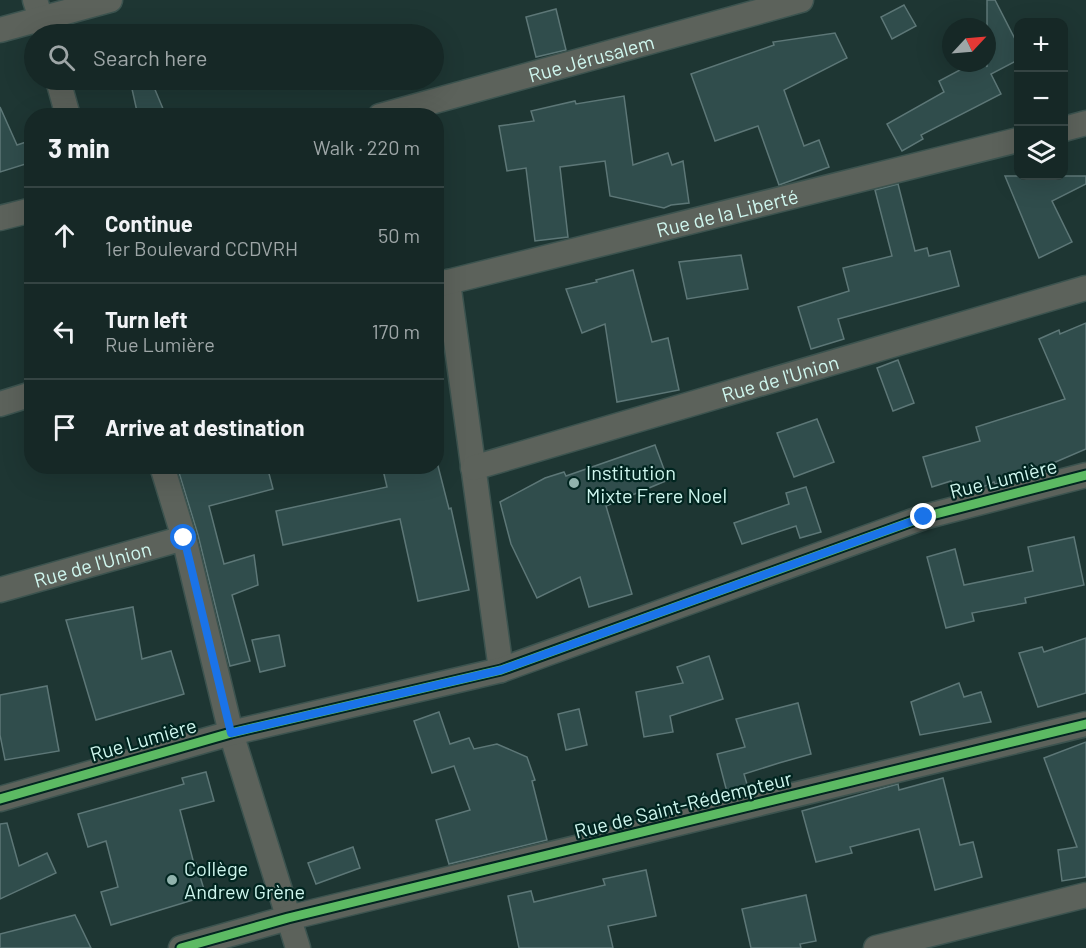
<!DOCTYPE html>
<meta charset="utf-8">
<style>
:root{--surface:#162826;--page:#233432;--text:#f1f3f6;--muted:#9ea6a7;--line:#354443}
body{margin:0;font-family:Barlow,sans-serif;background:var(--page);color:var(--text)}
.controls{position:absolute;right:18px;top:18px;display:grid;overflow:hidden;border-radius:12px;box-shadow:0 6px 24px #0002}
.controls button{width:54px;height:54px;display:grid;place-items:center;padding:0;border:0;border-bottom:2px solid var(--line);background:var(--surface);color:var(--text);font:30px sans-serif}
.compass{position:absolute;left:942px;top:18px;width:54px;height:54px;border-radius:50%;background:var(--surface);box-shadow:0 6px 24px #0002;rotate:64deg}
.stop{position:absolute;width:18px;height:18px;margin:-14px;border:4px solid #1a73e8;border-radius:50%;background:#fff}
.stop.end{background:#1a73e8;border-color:#fff;box-shadow:0 2px 6px #0008}
.list{margin:0;padding:0;list-style:none}
h2{display:flex;justify-content:space-between;align-items:center;height:78px;margin:0;padding:0 24px;font-size:26px}
h2 small{font-size:20px;font-weight:400;color:var(--muted)}
.list li{display:grid;grid-template-columns:39px 1fr auto;gap:18px;align-items:center;box-sizing:border-box;height:96px;padding:0 24px;border-top:2px solid var(--line)}
.list b{display:block;font-size:22px;white-space:nowrap}
.list p{margin:0;font-size:20px;white-space:nowrap;color:var(--muted)}
.list em{font-size:20px;font-style:normal;color:var(--muted)}
.icon{flex:none;width:33px;height:33px;fill:none;stroke:currentColor;stroke-width:2;stroke-linecap:round;stroke-linejoin:round}
.map{position:relative;flex:none;width:1086px;height:948px;overflow:hidden}
.search{position:absolute;background:var(--surface);box-shadow:0 6px 24px #0002;left:24px;top:24px;width:420px;height:66px;display:flex;align-items:center;gap:15px;box-sizing:border-box;padding:0 21px;border-radius:33px;color:var(--muted);font-size:22px}
.panel{position:absolute;background:var(--surface);box-shadow:0 6px 24px #0002;left:24px;top:108px;width:420px;height:366px;border-radius:24px}
.map>svg:first-child{display:block}
.building{fill:#304d4c;stroke:#5d7777;stroke-width:1.5}
.lines{fill:none;stroke-linecap:round;stroke-linejoin:round}
.minor-casing{stroke:#3c534f;stroke-width:27}
.minor{stroke:#5c625b;stroke-width:24}
.cycleway-casing{stroke:#012520;stroke-width:13}
.cycleway{stroke:#5cba63;stroke-width:9}
.route{stroke:#1a73e8;stroke-width:8}
.poi-dot{fill:#91b3ad;stroke:#012520;stroke-width:2}
.labels{text-anchor:middle;dominant-baseline:central;stroke-width:4.5;stroke-linejoin:round;paint-order:stroke}
.street-label{font-size:20px;fill:#cff6ee;stroke:#012520}
.poi-label{font-size:20px;fill:#cff6ee;stroke:#012520;text-anchor:start}
</style>
<div class="map">
<svg width="1086" height="948" viewBox="0 0 1086 948">
<rect width="100%" height="100%" fill="#1e3633"/>
<!-- building -->
<g class="building">
<polygon points="987,0 995,0 1018,45 1018,60 991,74 1001,94 921,135 923,139 902,151 887,124 944,92 939,81 973,63 985,63 987,67"/>
<polygon points="904,5 916,26 892,39 881,17"/>
<polygon points="556,9 566,50 536,57 526,17"/>
<polygon points="835,33 847,58 784,90 804,146 819,140 829,167 779,185 758,126 715,141 691,74 774,45 773,42"/>
<polygon points="130,80 151,80 166,116 138,116"/>
<polygon points="624,96 633,165 668,153 672,165 683,161 689,203 671,205 664,208 610,196 605,161 560,167 568,237 535,241 526,168 507,171 499,126 534,121 531,111 575,101 576,104"/>
<polygon points="0,107 17,145 32,140 32,162 0,172"/>
<polygon points="1005,176 1086,176 1086,184 1052,201 1072,242 1039,258"/>
<polygon points="898,184 915,251 927,248 929,256 950,251 959,286 838,319 844,339 811,349 798,307 849,291 843,268 892,256 875,190"/>
<polygon points="741,255 748,289 687,299 679,262"/>
<polygon points="633,270 652,342 668,338 679,390 617,402 605,324 582,333 566,289 597,282 596,280"/>
<polygon points="1086,323 1086,449 1051,464 1053,469 995,484 994,482 983,487 957,494 951,481 932,487 923,457 980,441 976,427 1065,399 1039,339 1059,330 1060,334"/>
<polygon points="898,360 914,403 893,411 877,368"/>
<polygon points="817,419 834,462 794,477 777,433"/>
<polygon points="655,445 668,480 606,506 632,594 589,607 580,577 537,598 511,544 500,502 545,478 564,472 566,476"/>
<polygon points="177,466 267,466 273,489 209,506 224,564 254,555 258,585 232,595 250,661 230,666 198,535"/>
<polygon points="398,466 438,466 449,509 451,508 469,590 418,601 400,519 283,545 276,511 387,487 383,470"/>
<polygon points="806,487 821,532 800,538 796,526 742,544 734,523 789,504 786,493"/>
<polygon points="1074,537 1084,585 1025,598 1026,603 972,613 974,621 946,628 927,557 955,549 964,585 1033,571 1028,547"/>
<polygon points="133,607 142,659 171,651 184,694 96,720 66,620"/>
<polygon points="279,635 285,666 260,672 252,640"/>
<polygon points="1086,638 1086,693 1038,707 1019,653 1042,647 1044,652"/>
<polygon points="709,656 723,699 670,716 673,732 644,737 636,692 683,683 677,667"/>
<polygon points="959,683 964,697 981,692 991,722 920,735 911,702"/>
<polygon points="47,686 59,751 5,760 0,735 0,695"/>
<polygon points="798,703 811,754 779,763 744,774 749,791 728,796 717,754 745,747 736,719"/>
<polygon points="579,709 587,745 566,750 558,714"/>
<polygon points="439,712 450,744 469,738 474,749 497,744 527,757 535,780 532,781 547,840 449,864 436,820 470,810 454,766 432,773 414,721"/>
<polygon points="1086,742 1086,877 1062,881 1058,850 1077,847 1044,758"/>
<polygon points="206,772 214,801 180,810 194,864 196,863 206,896 111,925 101,892 118,887 106,841 88,847 78,814 184,784 182,778"/>
<polygon points="943,778 960,845 973,842 982,877 935,890 919,829 850,847 852,853 816,862 802,811 898,784 899,790"/>
<polygon points="7,823 19,866 47,853 56,873 0,899 0,824"/>
<polygon points="353,847 360,868 316,884 308,863"/>
<polygon points="646,870 656,916 608,926 613,948 519,948 508,896 531,891 534,902 605,885 603,879"/>
<polygon points="806,895 816,941 800,944 801,948 751,948 742,909"/>
<polygon points="75,915 91,948 0,948 0,934"/>
</g>
<g class="lines">
<defs>
<g id="minor">
<polyline points="35,0 46,34"/>
<polyline points="0,30 110,0"/>
<polyline points="58,80 68,116"/>
<path id="s1" d="M380,116L801,0"/>
<polyline points="1064,129 1086,123"/>
<polyline points="0,218 32,210"/>
<polyline points="448,282 501,670"/>
<path id="s2" d="M436,285L1018,140"/>
<polyline points="0,404 32,394"/>
<polyline points="162,466 184,538 231,733 298,948"/>
<path id="s3" d="M473,468L1086,288"/>
<path id="s4" d="M0,590L184,538"/>
<polyline points="0,799 231,733 501,670 924,517 1086,475"/>
<polyline points="181,948 288,918 1086,724"/>
<polyline points="876,948 1086,895"/>
</g>
</defs>
<!-- minor casing -->
<use href="#minor" class="minor-casing"/>
<!-- minor -->
<use href="#minor" class="minor"/>
<defs>
<g id="cycleway">
<polyline points="0,799 231,733 501,670 924,517 1086,475"/>
<polyline points="181,948 288,918 1086,724"/>
</g>
</defs>
<!-- cycleway casing -->
<use href="#cycleway" class="cycleway-casing"/>
<!-- cycleway -->
<use href="#cycleway" class="cycleway"/>
</g>
<g class="lines">
<!-- route -->
<polyline class="route" points="184,538 231,733 501,670 924,517"/>
</g>
<!-- markers -->
<g class="poi-dot">
<circle cx="574" cy="483" r="6"/>
<circle cx="172" cy="880" r="6"/>
</g>
<g class="labels">
<!-- street labels -->
<g class="street-label">
<text stroke="none"><textPath href="#s1" startOffset="219">Rue Jérusalem</textPath></text>
<text stroke="none"><textPath href="#s2" startOffset="300">Rue de la Liberté</textPath></text>
<text stroke="none"><textPath href="#s3" startOffset="320">Rue de l'Union</textPath></text>
<text transform="translate(1003 478) rotate(-14)">Rue Lumière</text>
<text stroke="none"><textPath href="#s4" startOffset="96">Rue de l'Union</textPath></text>
<text transform="translate(143 739) rotate(-16)">Rue Lumière</text>
<text transform="translate(683 804) rotate(-14)">Rue de Saint-Rédempteur</text>
</g>
<!-- poi labels -->
<g class="poi-label">
<text x="586" y="472">Institution<tspan x="586" dy="23">Mixte Frere Noel</tspan></text>
<text x="184" y="868">Collège<tspan x="184" dy="23">Andrew Grène</tspan></text>
</g>
</g>
</svg>
<div class="controls">
<button>+</button>
<button>−</button>
<button><svg class="icon" aria-label="layers" viewBox="0 0 24 24"><path d="M12 4l9 5-9 5-9-5zM3 14l9 5 9-5"/></svg></button>
</div>
<svg class="compass" viewBox="-18 -18 36 36"><path d="M0-13l5 13h-10z" fill="#e53935"/><path d="M0 13l5-13h-10z" fill="#9ea6a7"/></svg>
<div class="stop" style="left:184px;top:538px"></div>
<div class="stop end" style="left:924px;top:517px"></div>
<div class="search"><svg class="icon" aria-label="search" viewBox="0 0 24 24"><circle cx="10" cy="10" r="6"/><path d="M15 15l6 6"/></svg>Search here</div>
<section class="panel">
<h2>3 min<small>Walk · 220 m</small></h2>
<ul class="list">
<li><svg class="icon" aria-label="ahead" viewBox="0 0 24 24"><path d="M12 20V5M6 11l6-6 6 6"/></svg><div><b>Continue</b><p>1er Boulevard CCDVRH</p></div><em>50 m</em></li>
<li><svg class="icon" aria-label="left" viewBox="0 0 24 24"><path d="M17 20v-9H6M10 6l-5 5 5 5"/></svg><div><b>Turn left</b><p>Rue Lumière</p></div><em>170 m</em></li>
<li><svg class="icon" aria-label="arrive" viewBox="0 0 24 24"><path d="M6 21V4h12l-3 4 3 4H6"/></svg><div><b>Arrive at destination</b></div></li>
</ul>
</section>
</div>
